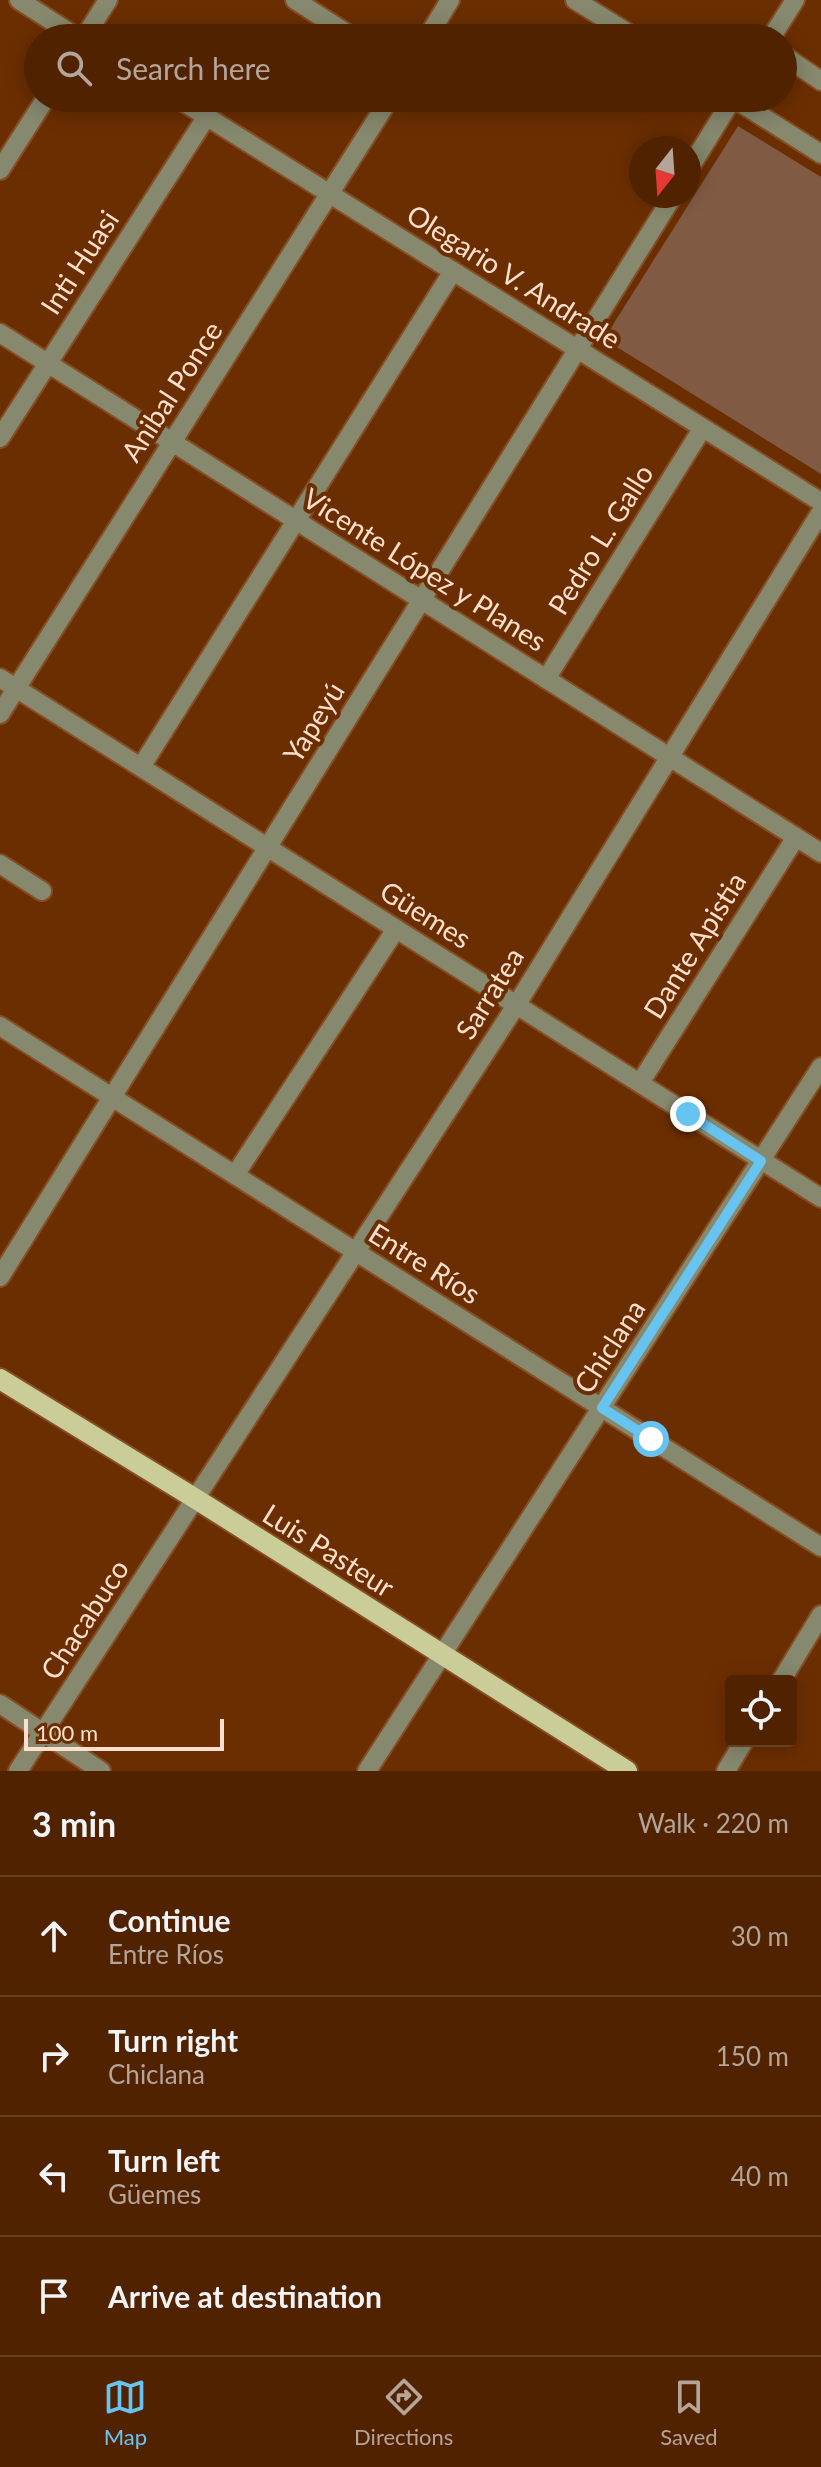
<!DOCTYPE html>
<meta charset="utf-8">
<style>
:root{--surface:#502200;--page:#5a2f0f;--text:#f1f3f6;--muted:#b4a499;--line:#673f22;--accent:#67c4f0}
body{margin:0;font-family:Lato,sans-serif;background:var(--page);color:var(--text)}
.controls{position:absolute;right:24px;bottom:24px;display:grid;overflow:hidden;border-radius:8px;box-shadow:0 4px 20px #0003}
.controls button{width:72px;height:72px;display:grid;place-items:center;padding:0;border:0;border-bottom:2px solid var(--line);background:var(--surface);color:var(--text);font:40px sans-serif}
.compass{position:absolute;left:629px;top:136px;width:72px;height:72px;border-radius:50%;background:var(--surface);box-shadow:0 4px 20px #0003;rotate:197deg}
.scale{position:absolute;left:24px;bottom:20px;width:200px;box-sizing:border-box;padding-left:8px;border:4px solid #fedfcf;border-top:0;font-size:22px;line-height:28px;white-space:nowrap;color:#fedfcf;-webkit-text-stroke:6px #6b2e00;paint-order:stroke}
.stop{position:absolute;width:24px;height:24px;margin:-18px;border:6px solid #67c4f0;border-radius:50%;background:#fff}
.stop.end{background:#67c4f0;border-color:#fff;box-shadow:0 2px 8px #0008}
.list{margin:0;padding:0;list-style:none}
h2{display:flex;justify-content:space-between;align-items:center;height:104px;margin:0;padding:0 32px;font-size:34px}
h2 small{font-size:26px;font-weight:400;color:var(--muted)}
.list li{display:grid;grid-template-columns:52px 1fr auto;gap:24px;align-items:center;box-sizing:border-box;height:120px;padding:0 32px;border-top:2px solid var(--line)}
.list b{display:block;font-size:30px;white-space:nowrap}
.list p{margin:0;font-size:26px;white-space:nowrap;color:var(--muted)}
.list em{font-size:26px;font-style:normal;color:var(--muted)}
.icon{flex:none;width:44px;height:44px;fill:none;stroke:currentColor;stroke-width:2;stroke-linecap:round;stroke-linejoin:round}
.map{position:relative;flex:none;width:821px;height:1771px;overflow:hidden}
.search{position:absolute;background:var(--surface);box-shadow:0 4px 20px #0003;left:24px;right:24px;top:24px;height:88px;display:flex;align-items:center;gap:20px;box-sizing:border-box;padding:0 28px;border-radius:44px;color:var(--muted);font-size:30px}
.sheet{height:584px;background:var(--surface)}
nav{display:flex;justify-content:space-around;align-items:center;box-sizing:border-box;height:112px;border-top:2px solid var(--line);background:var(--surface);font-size:22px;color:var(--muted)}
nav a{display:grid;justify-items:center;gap:4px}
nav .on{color:var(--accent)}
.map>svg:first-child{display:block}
.green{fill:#815a43}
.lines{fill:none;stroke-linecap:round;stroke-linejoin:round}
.minor-casing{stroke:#854e25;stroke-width:22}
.major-casing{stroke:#854e25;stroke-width:24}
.minor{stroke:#87896e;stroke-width:18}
.major{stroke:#cacd97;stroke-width:20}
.route{stroke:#67c4f0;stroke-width:10}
.labels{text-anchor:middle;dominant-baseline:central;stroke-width:8;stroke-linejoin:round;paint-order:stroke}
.street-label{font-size:28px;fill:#fedfcf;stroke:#6b2e00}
</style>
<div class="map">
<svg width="821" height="1771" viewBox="0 0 821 1771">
<rect width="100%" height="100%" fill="#6b2e00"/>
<!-- green -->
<polygon class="green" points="738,126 821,177 821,474 604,339"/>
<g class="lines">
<defs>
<g id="minor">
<polyline points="19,0 78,38"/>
<polyline points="295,0 354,38"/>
<polyline points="575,0 636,38"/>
<polyline points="84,38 108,0"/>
<polyline points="427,38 450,0"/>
<polyline points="771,38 795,0"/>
<polyline points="783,55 821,81"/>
<polyline points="177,98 821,502"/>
<polyline points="733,98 821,154"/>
<polyline points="689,169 733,98"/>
<polyline points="0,170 46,98"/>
<polyline points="0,333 821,853"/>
<polyline points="0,438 207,116"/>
<polyline points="0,678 821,1198"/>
<polyline points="546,679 702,429"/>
<polyline points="0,714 390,98"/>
<polyline points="141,767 453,271"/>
<polyline points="0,864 42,891"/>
<polyline points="0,1026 821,1547"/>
<polyline points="640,1083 796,837"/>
<polyline points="235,1175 396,929"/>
<polyline points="0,1277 673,196"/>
<polyline points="781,1681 821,1615"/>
<polyline points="0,1704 101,1771"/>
<polyline points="18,1771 517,1004 821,512"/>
<polyline points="367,1771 821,1067"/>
<polyline points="726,1771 744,1741"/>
</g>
<polyline id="major" points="0,1379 196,1499 627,1771"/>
</defs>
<!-- minor casing -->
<use href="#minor" class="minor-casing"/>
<!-- major casing -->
<use href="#major" class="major-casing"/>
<!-- minor -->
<use href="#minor" class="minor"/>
<!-- major -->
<use href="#major" class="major"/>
</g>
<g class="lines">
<!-- route -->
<polyline class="route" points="651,1439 602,1408 761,1161 688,1114"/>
</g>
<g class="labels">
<!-- street labels -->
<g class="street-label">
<text transform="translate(79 262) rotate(-57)">Inti Huasi</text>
<text transform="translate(514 276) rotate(32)">Olegario V. Andrade</text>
<text transform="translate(171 391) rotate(-57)">Anibal Ponce</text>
<text transform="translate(600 539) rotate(-58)">Pedro L. Gallo</text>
<text transform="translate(425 569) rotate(32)">Vicente López y Planes</text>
<text transform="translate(313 722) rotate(-58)">Yapeyú</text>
<text transform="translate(426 914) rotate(32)">Güemes</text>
<text transform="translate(694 945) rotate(-58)">Dante Apistia</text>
<text transform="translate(489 993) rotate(-58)">Sarratea</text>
<text transform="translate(425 1263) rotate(32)">Entre Ríos</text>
<text transform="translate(609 1346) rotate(-57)">Chiclana</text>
<text transform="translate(329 1550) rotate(32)">Luis Pasteur</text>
<text transform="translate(84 1619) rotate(-57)">Chacabuco</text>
</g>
</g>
</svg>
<div class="controls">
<button><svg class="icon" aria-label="locate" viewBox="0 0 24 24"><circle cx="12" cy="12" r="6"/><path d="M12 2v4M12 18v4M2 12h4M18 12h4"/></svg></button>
</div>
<svg class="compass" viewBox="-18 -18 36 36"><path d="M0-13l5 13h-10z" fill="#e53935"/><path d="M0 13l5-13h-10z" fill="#b4a499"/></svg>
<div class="scale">100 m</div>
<div class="stop" style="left:651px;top:1439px"></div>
<div class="stop end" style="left:688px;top:1114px"></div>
<div class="search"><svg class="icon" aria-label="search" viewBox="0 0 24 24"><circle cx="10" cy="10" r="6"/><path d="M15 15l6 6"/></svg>Search here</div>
</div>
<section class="sheet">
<h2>3 min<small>Walk · 220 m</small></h2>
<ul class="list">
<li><svg class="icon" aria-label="ahead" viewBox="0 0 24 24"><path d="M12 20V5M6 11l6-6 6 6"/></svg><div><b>Continue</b><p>Entre Ríos</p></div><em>30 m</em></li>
<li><svg class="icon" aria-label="right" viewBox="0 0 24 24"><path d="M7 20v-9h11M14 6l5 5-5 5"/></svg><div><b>Turn right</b><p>Chiclana</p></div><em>150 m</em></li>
<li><svg class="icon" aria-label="left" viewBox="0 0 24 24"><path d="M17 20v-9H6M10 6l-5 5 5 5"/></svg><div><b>Turn left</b><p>Güemes</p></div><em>40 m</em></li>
<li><svg class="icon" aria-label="arrive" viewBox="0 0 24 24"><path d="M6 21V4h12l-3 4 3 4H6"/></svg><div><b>Arrive at destination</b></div></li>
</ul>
</section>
<nav>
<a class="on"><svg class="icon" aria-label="map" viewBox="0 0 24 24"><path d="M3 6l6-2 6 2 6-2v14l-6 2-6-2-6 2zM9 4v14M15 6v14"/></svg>Map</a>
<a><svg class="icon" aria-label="directions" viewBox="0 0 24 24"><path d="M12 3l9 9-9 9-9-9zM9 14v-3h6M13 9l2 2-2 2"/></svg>Directions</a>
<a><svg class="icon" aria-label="saved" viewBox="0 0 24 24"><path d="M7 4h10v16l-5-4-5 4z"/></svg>Saved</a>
</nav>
